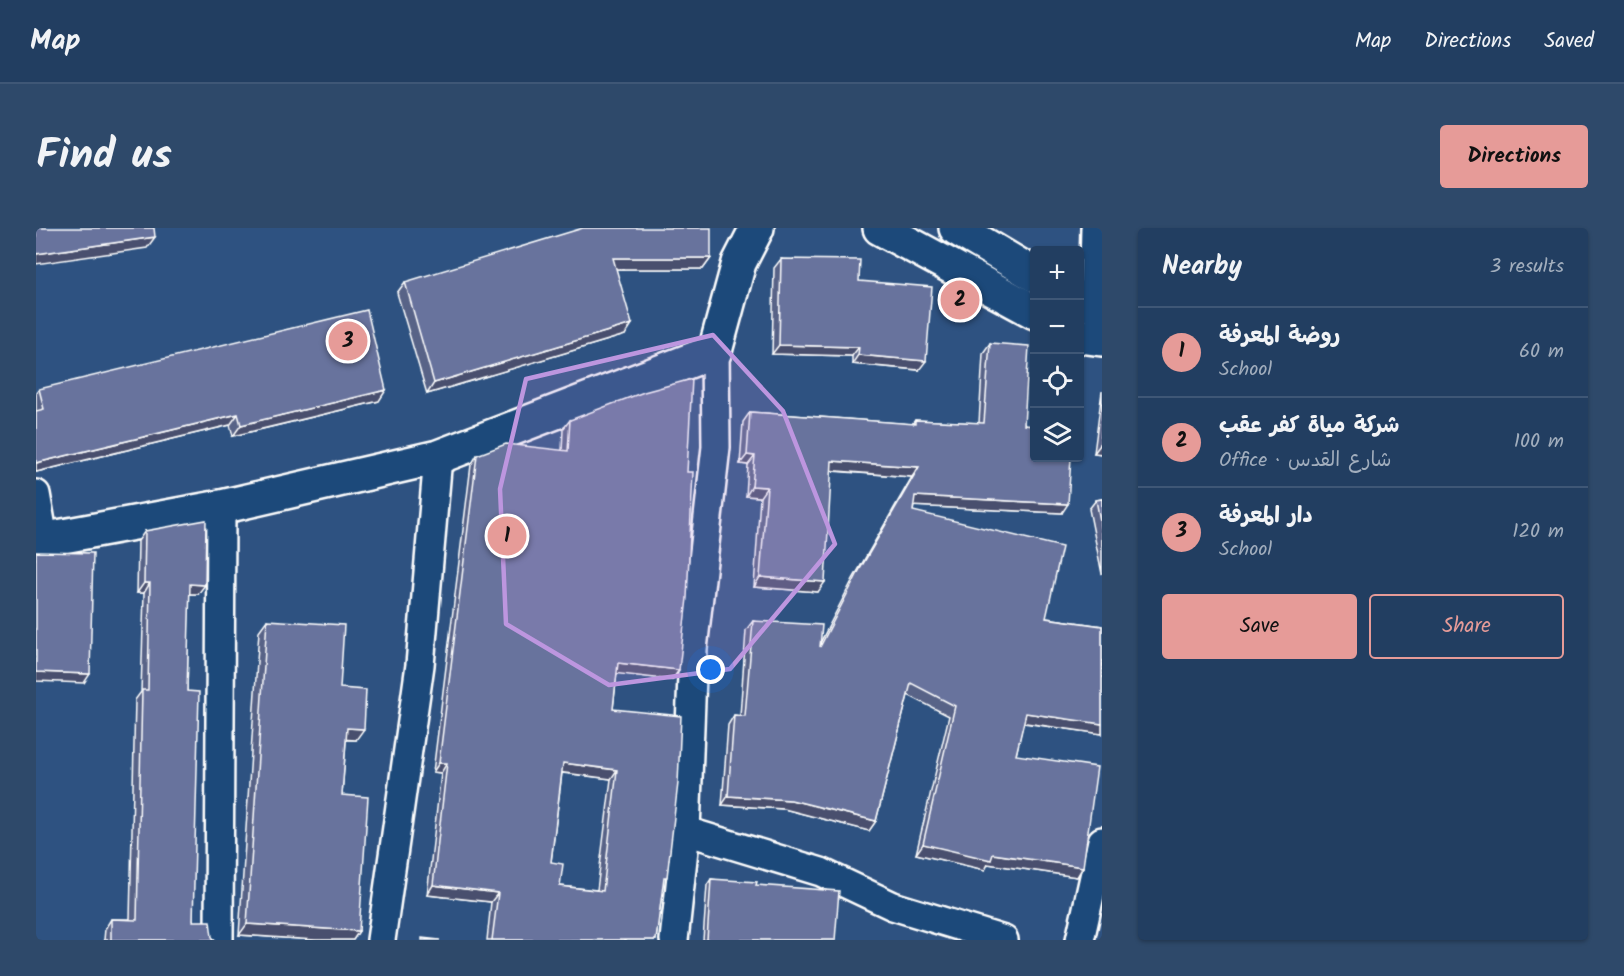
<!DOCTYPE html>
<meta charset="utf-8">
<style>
:root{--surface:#223e61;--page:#2e496a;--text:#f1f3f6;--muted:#a2aebd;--line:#3f5776;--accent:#e69b98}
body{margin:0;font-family:Kalam,"Playpen Sans Arabic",sans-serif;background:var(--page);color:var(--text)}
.controls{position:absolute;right:18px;top:18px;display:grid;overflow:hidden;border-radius:6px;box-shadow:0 2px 4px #0004}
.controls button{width:54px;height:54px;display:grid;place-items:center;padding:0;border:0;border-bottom:2px solid var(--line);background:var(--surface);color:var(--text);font:30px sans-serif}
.you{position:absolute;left:675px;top:442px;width:21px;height:21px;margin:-15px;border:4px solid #fff;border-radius:50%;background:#1a73e8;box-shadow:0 0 0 9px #1a73e833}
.badge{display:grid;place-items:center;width:39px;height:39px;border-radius:50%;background:var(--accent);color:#111;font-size:20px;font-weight:700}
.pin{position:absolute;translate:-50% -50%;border:3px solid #fff;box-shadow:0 2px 6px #0006}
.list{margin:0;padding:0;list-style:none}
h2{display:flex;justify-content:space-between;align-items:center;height:78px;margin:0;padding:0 24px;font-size:26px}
h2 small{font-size:20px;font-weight:400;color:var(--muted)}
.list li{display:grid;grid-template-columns:39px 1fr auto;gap:18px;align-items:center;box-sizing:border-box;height:90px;padding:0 24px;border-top:2px solid var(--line)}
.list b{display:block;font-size:22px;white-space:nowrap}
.list p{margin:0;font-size:20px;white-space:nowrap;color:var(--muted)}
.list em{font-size:20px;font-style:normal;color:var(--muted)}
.actions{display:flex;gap:12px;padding:18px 24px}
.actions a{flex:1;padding:14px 0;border:2px solid var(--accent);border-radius:6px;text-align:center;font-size:21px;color:var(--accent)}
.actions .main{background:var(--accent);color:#111}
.icon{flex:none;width:33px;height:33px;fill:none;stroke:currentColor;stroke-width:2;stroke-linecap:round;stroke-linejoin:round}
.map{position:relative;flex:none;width:1066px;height:712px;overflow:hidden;border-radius:6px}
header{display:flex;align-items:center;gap:36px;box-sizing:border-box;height:84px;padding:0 30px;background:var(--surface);border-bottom:2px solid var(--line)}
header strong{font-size:28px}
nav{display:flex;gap:33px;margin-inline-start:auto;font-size:21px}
.intro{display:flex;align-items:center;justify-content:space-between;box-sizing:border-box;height:144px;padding:0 36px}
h1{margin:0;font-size:42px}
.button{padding:15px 27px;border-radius:6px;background:var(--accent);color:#111;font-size:21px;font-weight:700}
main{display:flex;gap:36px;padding:0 36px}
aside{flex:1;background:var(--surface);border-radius:6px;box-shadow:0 2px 4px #0004}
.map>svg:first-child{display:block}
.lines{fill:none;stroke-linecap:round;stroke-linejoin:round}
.street-casing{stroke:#fff;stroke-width:32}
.secondary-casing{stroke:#fff;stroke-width:38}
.street{stroke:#1f4a7a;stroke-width:27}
.secondary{stroke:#1f4a7a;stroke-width:33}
.wall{fill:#596387;stroke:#fff;stroke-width:1.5;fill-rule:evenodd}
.shaded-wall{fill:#49506e;stroke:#fff;stroke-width:1.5}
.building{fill:#68739d;stroke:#fff;stroke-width:1.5;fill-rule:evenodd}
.marked{fill:#bd96df;fill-opacity:0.2;stroke:#bd96df;stroke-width:4.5;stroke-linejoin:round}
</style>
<header>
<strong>Map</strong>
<nav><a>Map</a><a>Directions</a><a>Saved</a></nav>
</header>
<div class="intro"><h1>Find us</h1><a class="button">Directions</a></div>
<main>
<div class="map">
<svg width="1066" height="712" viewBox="0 0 1066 712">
<rect width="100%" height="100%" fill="#2e5281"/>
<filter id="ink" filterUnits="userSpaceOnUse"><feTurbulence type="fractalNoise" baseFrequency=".0167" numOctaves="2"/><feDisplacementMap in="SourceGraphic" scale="12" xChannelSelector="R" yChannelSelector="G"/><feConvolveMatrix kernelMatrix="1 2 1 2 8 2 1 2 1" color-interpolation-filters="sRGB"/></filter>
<g filter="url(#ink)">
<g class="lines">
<defs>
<g id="street">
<polyline points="1057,78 1059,0"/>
<polyline points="0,266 8,311"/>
<polyline points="650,603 785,644 857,678 968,712"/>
<polyline points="183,712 185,279"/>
<polyline points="345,712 384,437 402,229"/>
<polyline points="638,712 650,603 657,421 680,219 679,123"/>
<polyline points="1044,712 1066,613"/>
</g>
<g id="secondary">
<polyline points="844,0 999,84"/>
<polyline points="920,0 999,47"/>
<polyline points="1044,71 1057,78 1066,79"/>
<polyline points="1044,108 1066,111"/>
<polyline points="0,313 185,279 402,229 679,123 703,35 721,0"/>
</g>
</defs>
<!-- street casing -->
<use href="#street" class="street-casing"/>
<!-- secondary casing -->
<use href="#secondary" class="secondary-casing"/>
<!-- street -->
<use href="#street" class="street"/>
<!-- secondary -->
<use href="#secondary" class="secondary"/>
</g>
<!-- wall -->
<g class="wall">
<polygon points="675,30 667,41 580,41 589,107 391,166 361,65 369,54"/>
<polygon points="745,31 823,53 883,142 816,136 816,128 736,126 738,40"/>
<polygon points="954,115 1026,285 878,278 877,283 1010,390 1066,398 1066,506 987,495 980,527 1047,639 1041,649 952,636 949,642 880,626 913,488 872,467 840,593 833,603 748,581 686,577 692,497 698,487 704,488 710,402 717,393 784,415 817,351 876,249 795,243 782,364 718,359 724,269 710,268 712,237 704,236 707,194 714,184 876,196 879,192 943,195 947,125"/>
<polygon points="3,161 343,173 197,208 194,197 0,244 0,165"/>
<polygon points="1066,163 1066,226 1058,225"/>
<path d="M534,192L636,452L581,445L577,481L627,656L620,712H451L455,674L391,667L405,545L397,544L435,237L441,227L526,223L527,201ZM526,545L575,551L561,662L524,658L515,634Z"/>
<polygon points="1066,271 1066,346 1053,281 1060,272"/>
<polygon points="109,303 162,366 153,366 151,463 157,693 179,712 68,712 69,701 75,691 94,691 99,472 105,464 108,365 101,365 102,313"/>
<polygon points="231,392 320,512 310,512 306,567 323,703 317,712 279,712 203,707 223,403"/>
<polygon points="675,651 720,657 799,712 667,712 671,657"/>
</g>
<!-- shaded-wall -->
<g class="shaded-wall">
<polygon points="119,9 111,20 0,36 0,26"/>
<polygon points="577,30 675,30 667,41 569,41"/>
<polygon points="596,96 589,107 391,166 398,155"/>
<polygon points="743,117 823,119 816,128 736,126"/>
<polygon points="822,127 890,133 883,142 816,136"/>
<polygon points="350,162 343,173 197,208 205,197"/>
<polygon points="202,186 194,197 0,244 0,235"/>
<polygon points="1064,217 1066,217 1066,226 1058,225"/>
<polygon points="711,227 719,228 712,237 704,236"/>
<polygon points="796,233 883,239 876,249 789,242"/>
<polygon points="716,258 731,259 724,269 710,268"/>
<polygon points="879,268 1032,276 1026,285 873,278"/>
<polygon points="724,349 789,354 782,364 718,359"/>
<polygon points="108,355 114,355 108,365 101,365"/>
<polygon points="154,356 169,357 162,366 147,366"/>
<polygon points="582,435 643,442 636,452 576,445"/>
<polygon points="0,444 54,446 48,455 0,453"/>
<polygon points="990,485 1066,496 1066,506 983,494"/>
<polygon points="311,500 328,501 320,512 303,511"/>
<polygon points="403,535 411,535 405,545 397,544"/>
<polygon points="527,535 581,542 575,551 521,544"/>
<polygon points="692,568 755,572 840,593 833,603 748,581 686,577"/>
<polygon points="887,616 957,626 1047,639 1041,649 952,636 949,642 880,626"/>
<polygon points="397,657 462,665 455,674 391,667"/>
<polygon points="211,696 323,703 317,712 279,712 203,707"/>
</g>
<!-- building -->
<g class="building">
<polygon points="0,0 118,0 119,9 0,26"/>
<polygon points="547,0 675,0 675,30 577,30 596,96 398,155 369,54"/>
<polygon points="745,31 824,32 823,53 896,59 890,133 822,127 823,119 743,117"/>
<polygon points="331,82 350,162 205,197 202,186 0,235 0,183 8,181 3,161"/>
<polygon points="954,115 993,118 988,197 999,198 999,230 1035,230 1032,276 879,268 877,283 1026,319 1010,390 1066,398 1066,496 990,485 980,527 1061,539 1047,639 957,626 955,632 887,616 919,478 875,455 840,593 755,572 692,568 698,487 709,488 717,393 786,397 784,419 824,341 883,239 796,233 789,354 724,349 731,259 716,258 719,228 711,227 714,184 879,196 879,192 948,195"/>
<path d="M656,151L651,244H657L651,370L643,442L582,435L577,481L645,488L642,555L631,649H628L620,712H456L462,665L397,657L411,535H403L441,227L470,216L532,223L534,192L608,164ZM527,535L581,542L567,663L524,658L527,636L515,634Z"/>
<polygon points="1066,199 1066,217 1064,217"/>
<polygon points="1066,271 1066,303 1060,272"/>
<polygon points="170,292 169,357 154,356 151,463 163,464 157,693 174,693 176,709 179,712 75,712 75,691 101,692 106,462 112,462 114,355 108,355 109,303"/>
<polygon points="0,324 57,325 54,446 0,444"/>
<polygon points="231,392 308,397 304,460 330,462 328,501 311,500 306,567 332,569 323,703 211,696"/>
<polygon points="675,651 721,654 720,657 803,663 799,712 671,712"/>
<polygon points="386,710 404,712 386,712"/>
</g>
</g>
<!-- marked area -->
<path class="marked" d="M677,107L747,183L799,316L694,441L573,457L470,396L464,261L490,151Z"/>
</svg>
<div class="controls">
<button>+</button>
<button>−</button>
<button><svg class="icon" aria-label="locate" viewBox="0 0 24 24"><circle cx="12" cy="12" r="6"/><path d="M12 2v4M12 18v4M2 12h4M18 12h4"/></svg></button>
<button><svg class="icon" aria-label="layers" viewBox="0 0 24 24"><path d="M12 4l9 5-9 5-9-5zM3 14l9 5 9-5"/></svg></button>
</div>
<div class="you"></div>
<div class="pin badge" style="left:471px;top:308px">1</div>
<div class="pin badge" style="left:924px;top:72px">2</div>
<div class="pin badge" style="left:312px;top:113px">3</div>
</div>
<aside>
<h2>Nearby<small>3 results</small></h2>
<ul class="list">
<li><span class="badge">1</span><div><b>روضة المعرفة</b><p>School</p></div><em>60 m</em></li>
<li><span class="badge">2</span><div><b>شركة مياة كفر عقب</b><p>Office · شارع القدس</p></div><em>100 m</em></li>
<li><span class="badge">3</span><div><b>دار المعرفة</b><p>School</p></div><em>120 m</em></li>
</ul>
<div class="actions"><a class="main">Save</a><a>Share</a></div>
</aside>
</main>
